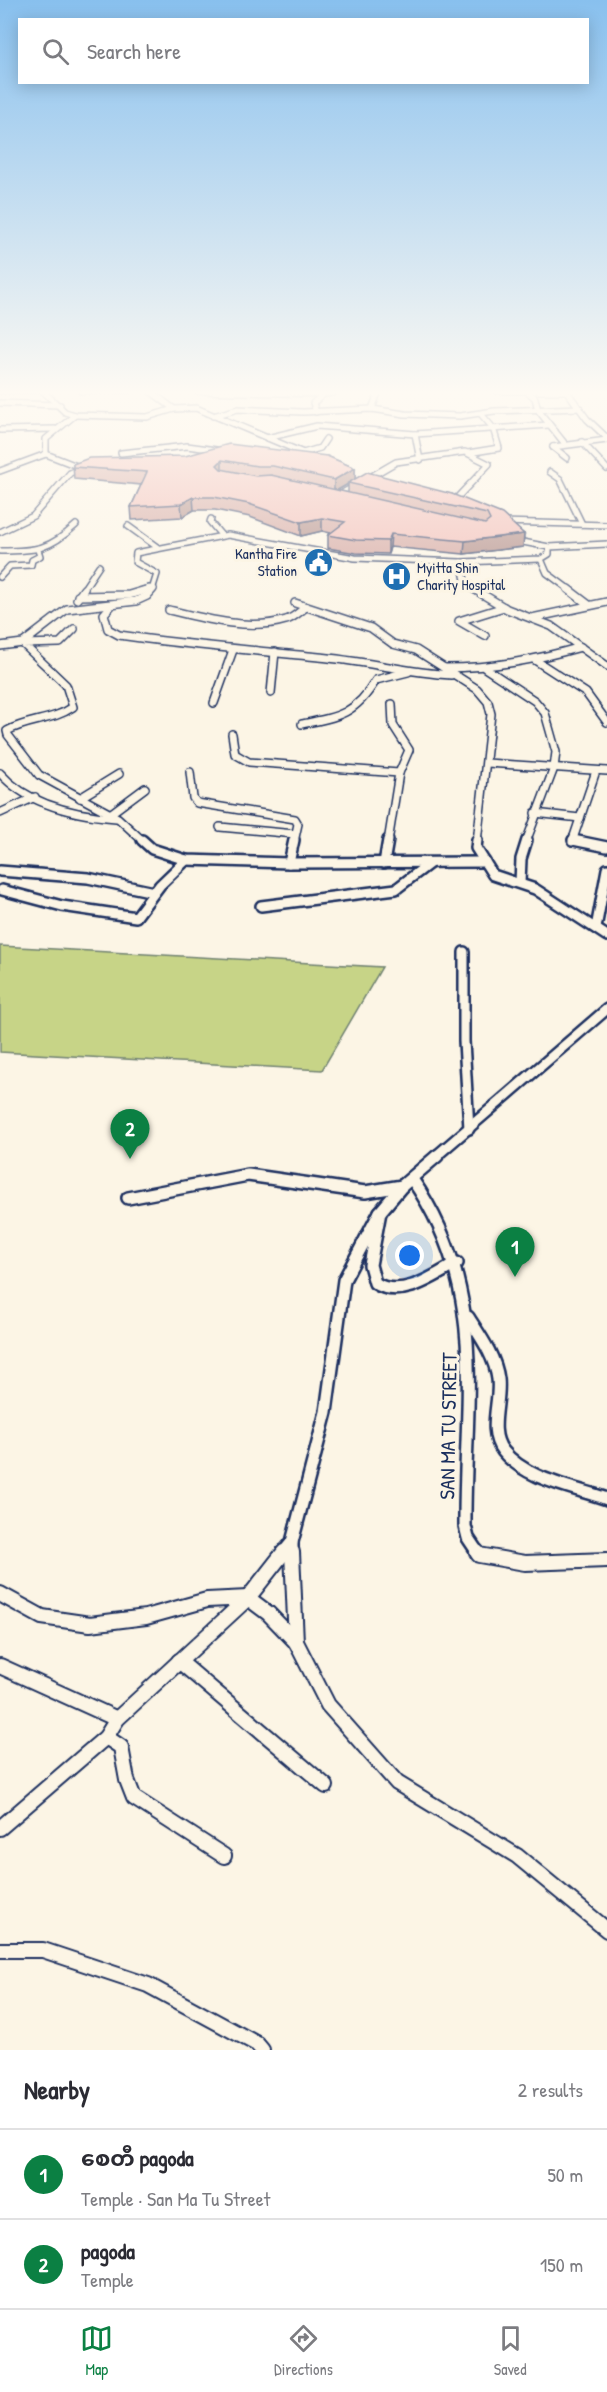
<!DOCTYPE html>
<meta charset="utf-8">
<style>
:root{--surface:#fff;--page:#f2f2f3;--text:#2b2b33;--muted:#7c7c81;--line:#e1e1e2;--accent:#0b8043}
body{margin:0;font-family:"Patrick Hand","Noto Sans Myanmar",sans-serif;background:var(--page);color:var(--text)}
.you{position:absolute;left:410px;top:1256px;width:21px;height:21px;margin:-15px;border:4px solid #fff;border-radius:50%;background:#1a73e8;box-shadow:0 0 0 9px #1a73e833}
.badge{display:grid;place-items:center;width:39px;height:39px;border-radius:50%;background:var(--accent);color:#fff;font-size:20px;font-weight:700}
.pin{position:absolute;translate:-50% -50px;filter:drop-shadow(0 2px 3px #0008)}
.pin::after{content:'';position:absolute;top:32px;width:21px;height:18px;background:inherit;clip-path:polygon(0 0,100% 0,50% 100%)}
.list{margin:0;padding:0;list-style:none}
h2{display:flex;justify-content:space-between;align-items:center;height:78px;margin:0;padding:0 24px;font-size:26px}
h2 small{font-size:20px;font-weight:400;color:var(--muted)}
.list li{display:grid;grid-template-columns:39px 1fr auto;gap:18px;align-items:center;box-sizing:border-box;height:90px;padding:0 24px;border-top:2px solid var(--line)}
.list b{display:block;font-size:22px;white-space:nowrap}
.list p{margin:0;font-size:20px;white-space:nowrap;color:var(--muted)}
.list em{font-size:20px;font-style:normal;color:var(--muted)}
.icon{flex:none;width:33px;height:33px;fill:none;stroke:currentColor;stroke-width:2;stroke-linecap:round;stroke-linejoin:round}
.map{position:relative;flex:none;width:607px;height:2050px;overflow:hidden}
.search{position:absolute;background:var(--surface);box-shadow:0 3px 15px #0003;left:18px;right:18px;top:18px;height:66px;display:flex;align-items:center;gap:15px;box-sizing:border-box;padding:0 21px;border-radius:0px;color:var(--muted);font-size:22px}
.sheet{height:258px;background:var(--surface)}
nav{display:flex;justify-content:space-around;align-items:center;box-sizing:border-box;height:84px;border-top:2px solid var(--line);background:var(--surface);font-size:16px;color:var(--muted)}
nav a{display:grid;justify-items:center;gap:3px}
nav .on{color:var(--accent)}
.map>svg:first-child{display:block}
.green{fill:#c7d487;stroke:#718272;stroke-width:1.5}
.lines{fill:none;stroke-linecap:round;stroke-linejoin:round}
.minor-far4-casing{stroke:#1b2f5e;stroke-width:8}
.minor-far3-casing{stroke:#1b2f5e;stroke-width:10}
.minor-far2-casing{stroke:#1b2f5e;stroke-width:14}
.minor-far1-casing{stroke:#1b2f5e;stroke-width:16}
.minor-casing{stroke:#1b2f5e;stroke-width:18}
.minor-far4{stroke:#fcf5e5;stroke-width:5}
.minor-far3{stroke:#fcf5e5;stroke-width:7}
.minor-far2{stroke:#fcf5e5;stroke-width:9}
.minor-far1{stroke:#fcf5e5;stroke-width:11}
.minor{stroke:#fcf5e5;stroke-width:14}
.wall{fill:#ce9b96;stroke:#1b2f5e;stroke-width:1.5;fill-rule:evenodd}
.shaded-wall{fill:#a77e7a;stroke:#1b2f5e;stroke-width:1.5}
.building{fill:#efb4af;stroke:#1b2f5e;stroke-width:1.5}
.labels{text-anchor:middle;dominant-baseline:central;stroke-width:6;stroke-linejoin:round;paint-order:stroke}
.far-poi-label{font-size:15px;fill:#1b2f5e;stroke:#fcf5e5;text-anchor:end}
.near-street-label{font-size:21px;fill:#1b2f5e;stroke:#fcf5e5}
</style>
<div class="map">
<svg width="607" height="2050" viewBox="0 0 607 2050">
<rect width="100%" height="100%" fill="#fcf5e5"/>
<filter id="ink" filterUnits="userSpaceOnUse"><feTurbulence type="fractalNoise" baseFrequency=".0167" numOctaves="2"/><feDisplacementMap in="SourceGraphic" scale="12" xChannelSelector="R" yChannelSelector="G"/><feConvolveMatrix kernelMatrix="1 2 1 2 8 2 1 2 1" color-interpolation-filters="sRGB"/></filter>
<g filter="url(#ink)">
<!-- green -->
<polygon class="green" points="0,946 382,967 322,1070 0,1052"/>
<g class="lines">
<defs>
<g id="minor-far4">
<polyline points="42,390 65,412 75,415 147,417 174,409"/>
<polyline points="149,390 174,409 196,408 313,457"/>
<polyline points="566,390 587,419 607,438"/>
<polyline points="0,391 36,390"/>
<polyline points="81,391 129,390"/>
<polyline points="197,391 324,394"/>
<polyline points="497,391 567,391"/>
<polyline points="528,392 535,398 538,410 565,444"/>
<polyline points="0,403 60,405"/>
<polyline points="372,409 379,390"/>
<polyline points="316,412 313,403 324,394 333,393 335,390"/>
<polyline points="213,416 238,409 303,412 372,409 405,414 460,416 494,411 580,408"/>
<polyline points="0,430 55,429"/>
<polyline points="415,434 420,460"/>
<polyline points="267,438 317,426 415,434 549,425"/>
<polyline points="582,442 607,469"/>
<polyline points="553,447 607,440"/>
<polyline points="553,447 567,458"/>
<polyline points="121,453 187,446 224,451"/>
<polyline points="303,453 320,448 326,439"/>
<polyline points="468,453 499,448 493,428 481,414"/>
<polyline points="46,454 82,468"/>
<polyline points="0,471 46,454 46,439 75,415"/>
<polyline points="550,472 560,479 582,524"/>
<polyline points="334,498 396,462 465,452 489,464 453,502"/>
<polyline points="211,519 210,522 221,535"/>
<polyline points="502,522 607,525"/>
<polyline points="128,526 157,547"/>
<polyline points="0,532 33,516 70,473 84,467"/>
<polyline points="549,547 607,544"/>
<path d="M0,551C36,551 49,550 76,525"/>
<polyline points="541,559 547,573 570,590"/>
<polyline points="461,562 465,580 476,590"/>
<polyline points="0,577 10,566 31,565 32,560 40,556 38,550"/>
<polyline points="83,590 99,566"/>
<polyline points="144,590 152,588"/>
<polyline points="152,590 157,574 135,562 136,553 228,535 355,558 461,562 541,559 549,554 549,547 523,542 516,535"/>
</g>
<g id="minor-far3">
<polyline points="474,589 507,609 551,626 607,666"/>
<polyline points="568,589 589,605"/>
<polyline points="78,596 129,595 149,589"/>
<polyline points="77,599 84,589"/>
<polyline points="295,603 371,628 393,644 416,650 477,689 488,702 491,714 477,842"/>
<path d="M111,606L104,614L108,629L119,635C186,645 252,650 319,657C364,661 406,672 451,675"/>
<path d="M169,610C205,619 250,631 286,620C294,618 300,611 306,607"/>
<polyline points="532,618 607,602"/>
<path d="M74,629L60,643L23,644L66,685L73,707C53,721 28,719 7,731L8,735L39,775L118,818L144,842"/>
<polyline points="485,636 459,621 504,607"/>
<polyline points="0,646 23,643 67,609 136,601 147,596 153,589"/>
<polyline points="535,660 586,693 607,722"/>
<path d="M445,668C493,668 535,660 581,647"/>
<polyline points="485,668 535,701 545,713 556,752 554,768 526,842"/>
<polyline points="271,693 275,652"/>
<polyline points="214,703 233,650"/>
<polyline points="392,704 393,725 409,750 399,773"/>
<path d="M302,724C338,717 356,714 376,680L408,672"/>
<polyline points="232,734 235,754 249,762 399,773 388,842"/>
<polyline points="487,763 607,771"/>
<polyline points="190,772 193,798 197,803 295,819 298,824 294,842"/>
<path d="M0,773C28,805 75,815 116,818"/>
<polyline points="80,798 119,774"/>
<polyline points="0,813 35,797"/>
<polyline points="535,813 580,818"/>
<polyline points="110,814 145,788"/>
<polyline points="220,827 295,834"/>
<polyline points="572,842 596,771"/>
</g>
<g id="minor-far2">
<polyline points="142,840 152,849 186,860 289,863 485,862"/>
<polyline points="477,840 476,848 493,875 535,889 607,936"/>
<polyline points="573,840 607,847"/>
<polyline points="289,863 294,840"/>
<polyline points="384,863 388,840"/>
<polyline points="0,871 88,878 154,892"/>
<polyline points="520,883 521,859 527,840"/>
<polyline points="2,890 62,906 136,917 160,885 186,860"/>
<polyline points="261,906 396,889 430,863"/>
<polyline points="596,928 607,869"/>
<polyline points="464,952 464,1041 469,1129"/>
<polyline points="435,1157 607,1009"/>
</g>
<g id="minor-far1">
<path d="M412,1179C490,1292 464,1399 465,1526L468,1538L478,1553"/>
<polyline points="128,1198 248,1175 365,1192 402,1186"/>
<path d="M380,1212L370,1265L375,1283C401,1300 434,1276 457,1263"/>
<path d="M468,1317C480,1336 495,1356 498,1379C501,1402 487,1431 503,1451C526,1480 574,1487 607,1499"/>
<polyline points="283,1553 292,1542"/>
<polyline points="292,1553 292,1542 326,1412 344,1280 380,1212 402,1186 437,1156"/>
</g>
<g id="minor">
<polyline points="292,1552 296,1642 328,1705 397,1783 517,1856 607,1930"/>
<polyline points="477,1552 479,1555 525,1563 607,1560"/>
<polyline points="0,1594 42,1617 90,1624 146,1617 207,1600 248,1598 268,1613 296,1642"/>
<polyline points="179,1661 326,1786"/>
<polyline points="0,1666 117,1719"/>
<polyline points="106,1737 121,1747 127,1780 134,1798 224,1856"/>
<polyline points="0,1828 106,1737 117,1719 248,1598 284,1552"/>
<polyline points="0,1950 43,1950 148,1985 257,2044 262,2050"/>
</g>
</defs>
<!-- minor-far4 casing -->
<use href="#minor-far4" class="minor-far4-casing"/>
<!-- minor-far3 casing -->
<use href="#minor-far3" class="minor-far3-casing"/>
<!-- minor-far2 casing -->
<use href="#minor-far2" class="minor-far2-casing"/>
<!-- minor-far1 casing -->
<use href="#minor-far1" class="minor-far1-casing"/>
<!-- minor casing -->
<use href="#minor" class="minor-casing"/>
<!-- minor-far4 -->
<use href="#minor-far4" class="minor-far4"/>
<!-- minor-far3 -->
<use href="#minor-far3" class="minor-far3"/>
<!-- minor-far2 -->
<use href="#minor-far2" class="minor-far2"/>
<!-- minor-far1 -->
<use href="#minor-far1" class="minor-far1"/>
<!-- minor -->
<use href="#minor" class="minor"/>
</g>
<!-- wall -->
<path class="wall" d="M327,456L355,468V479L452,494L524,534L523,547L464,554L390,547L388,554L356,553L328,548V535L331,533L322,531L301,536L250,517L215,510H194L182,517L132,520L131,507L141,485L74,479L73,464ZM348,484V493L338,490Z"/>
<!-- shaded-wall -->
<g class="shaded-wall">
<polygon points="222,460 222,472 217,465"/>
<polygon points="355,468 355,480 348,483 348,484 334,492 334,480"/>
<polygon points="193,497 194,510 182,517 181,504"/>
<polygon points="322,518 322,531 301,536 301,522"/>
<polygon points="391,534 390,547 388,554 388,541"/>
<polygon points="524,534 523,547 464,554 465,541"/>
</g>
<!-- building -->
<polygon class="building" points="229,444 327,456 355,468 334,480 273,466 257,466 222,460 217,465 221,469 256,476 271,475 485,524 490,520 487,514 348,483 367,472 452,494 502,514 524,534 465,541 391,534 388,541 356,540 328,535 345,522 322,518 301,522 249,504 214,497 193,497 181,504 131,507 147,472 73,467 73,464 89,458 185,456"/>
</g>
<!-- sky -->
<linearGradient id="sky" x2="0" y2="1"><stop stop-color="#88c0ee"/><stop offset="0.58" stop-color="#fefaf3"/><stop offset="1" stop-color="#fefaf3" stop-opacity="0"/></linearGradient>
<rect width="607" height="677" fill="url(#sky)"/>
<!-- icons -->
<defs>
<symbol id="civic-disc" viewBox="-11 -11 22 22"><circle r="9.5" fill="#1f6fb2" stroke="#fcf5e5"/><path d="M-.6-6.5H3V-4.5H.6V-3L4-1V1h2V6H-6V1h2V-1L-.6-3ZM-1.2 2.5V6h2.4V2.5Z" fill="#fff"/></symbol>
<symbol id="hospital-disc" viewBox="-11 -11 22 22"><circle r="9.5" fill="#1f6fb2" stroke="#fcf5e5"/><path d="M-5-5h3v3.5h4V-5h3V5h-3V1.5h-4V5h-3Z" fill="#fff"/></symbol>
</defs>
<g fill-rule="evenodd">
<use href="#civic-disc" x="302" y="546" width="33" height="33"/>
<use href="#hospital-disc" x="380" y="560" width="33" height="33"/>
</g>
<g class="labels">
<!-- far-poi labels -->
<g class="far-poi-label">
<text x="297" y="553">Kantha Fire<tspan x="297" dy="17">Station</tspan></text>
<text x="417" y="567" text-anchor="start">Myitta Shin<tspan x="417" dy="17">Charity Hospital</tspan></text>
</g>
<!-- near-street labels -->
<g class="near-street-label">
<text transform="translate(448 1426) rotate(-89)">SAN MA TU STREET</text>
</g>
</g>
</svg>
<div class="you"></div>
<div class="pin badge" style="left:515px;top:1277px">1</div>
<div class="pin badge" style="left:130px;top:1159px">2</div>
<div class="search"><svg class="icon" aria-label="search" viewBox="0 0 24 24"><circle cx="10" cy="10" r="6"/><path d="M15 15l6 6"/></svg>Search here</div>
</div>
<section class="sheet">
<h2>Nearby<small>2 results</small></h2>
<ul class="list">
<li><span class="badge">1</span><div><b>စေတီ pagoda</b><p>Temple · San Ma Tu Street</p></div><em>50 m</em></li>
<li><span class="badge">2</span><div><b>pagoda</b><p>Temple</p></div><em>150 m</em></li>
</ul>
</section>
<nav>
<a class="on"><svg class="icon" aria-label="map" viewBox="0 0 24 24"><path d="M3 6l6-2 6 2 6-2v14l-6 2-6-2-6 2zM9 4v14M15 6v14"/></svg>Map</a>
<a><svg class="icon" aria-label="directions" viewBox="0 0 24 24"><path d="M12 3l9 9-9 9-9-9zM9 14v-3h6M13 9l2 2-2 2"/></svg>Directions</a>
<a><svg class="icon" aria-label="saved" viewBox="0 0 24 24"><path d="M7 4h10v16l-5-4-5 4z"/></svg>Saved</a>
</nav>
